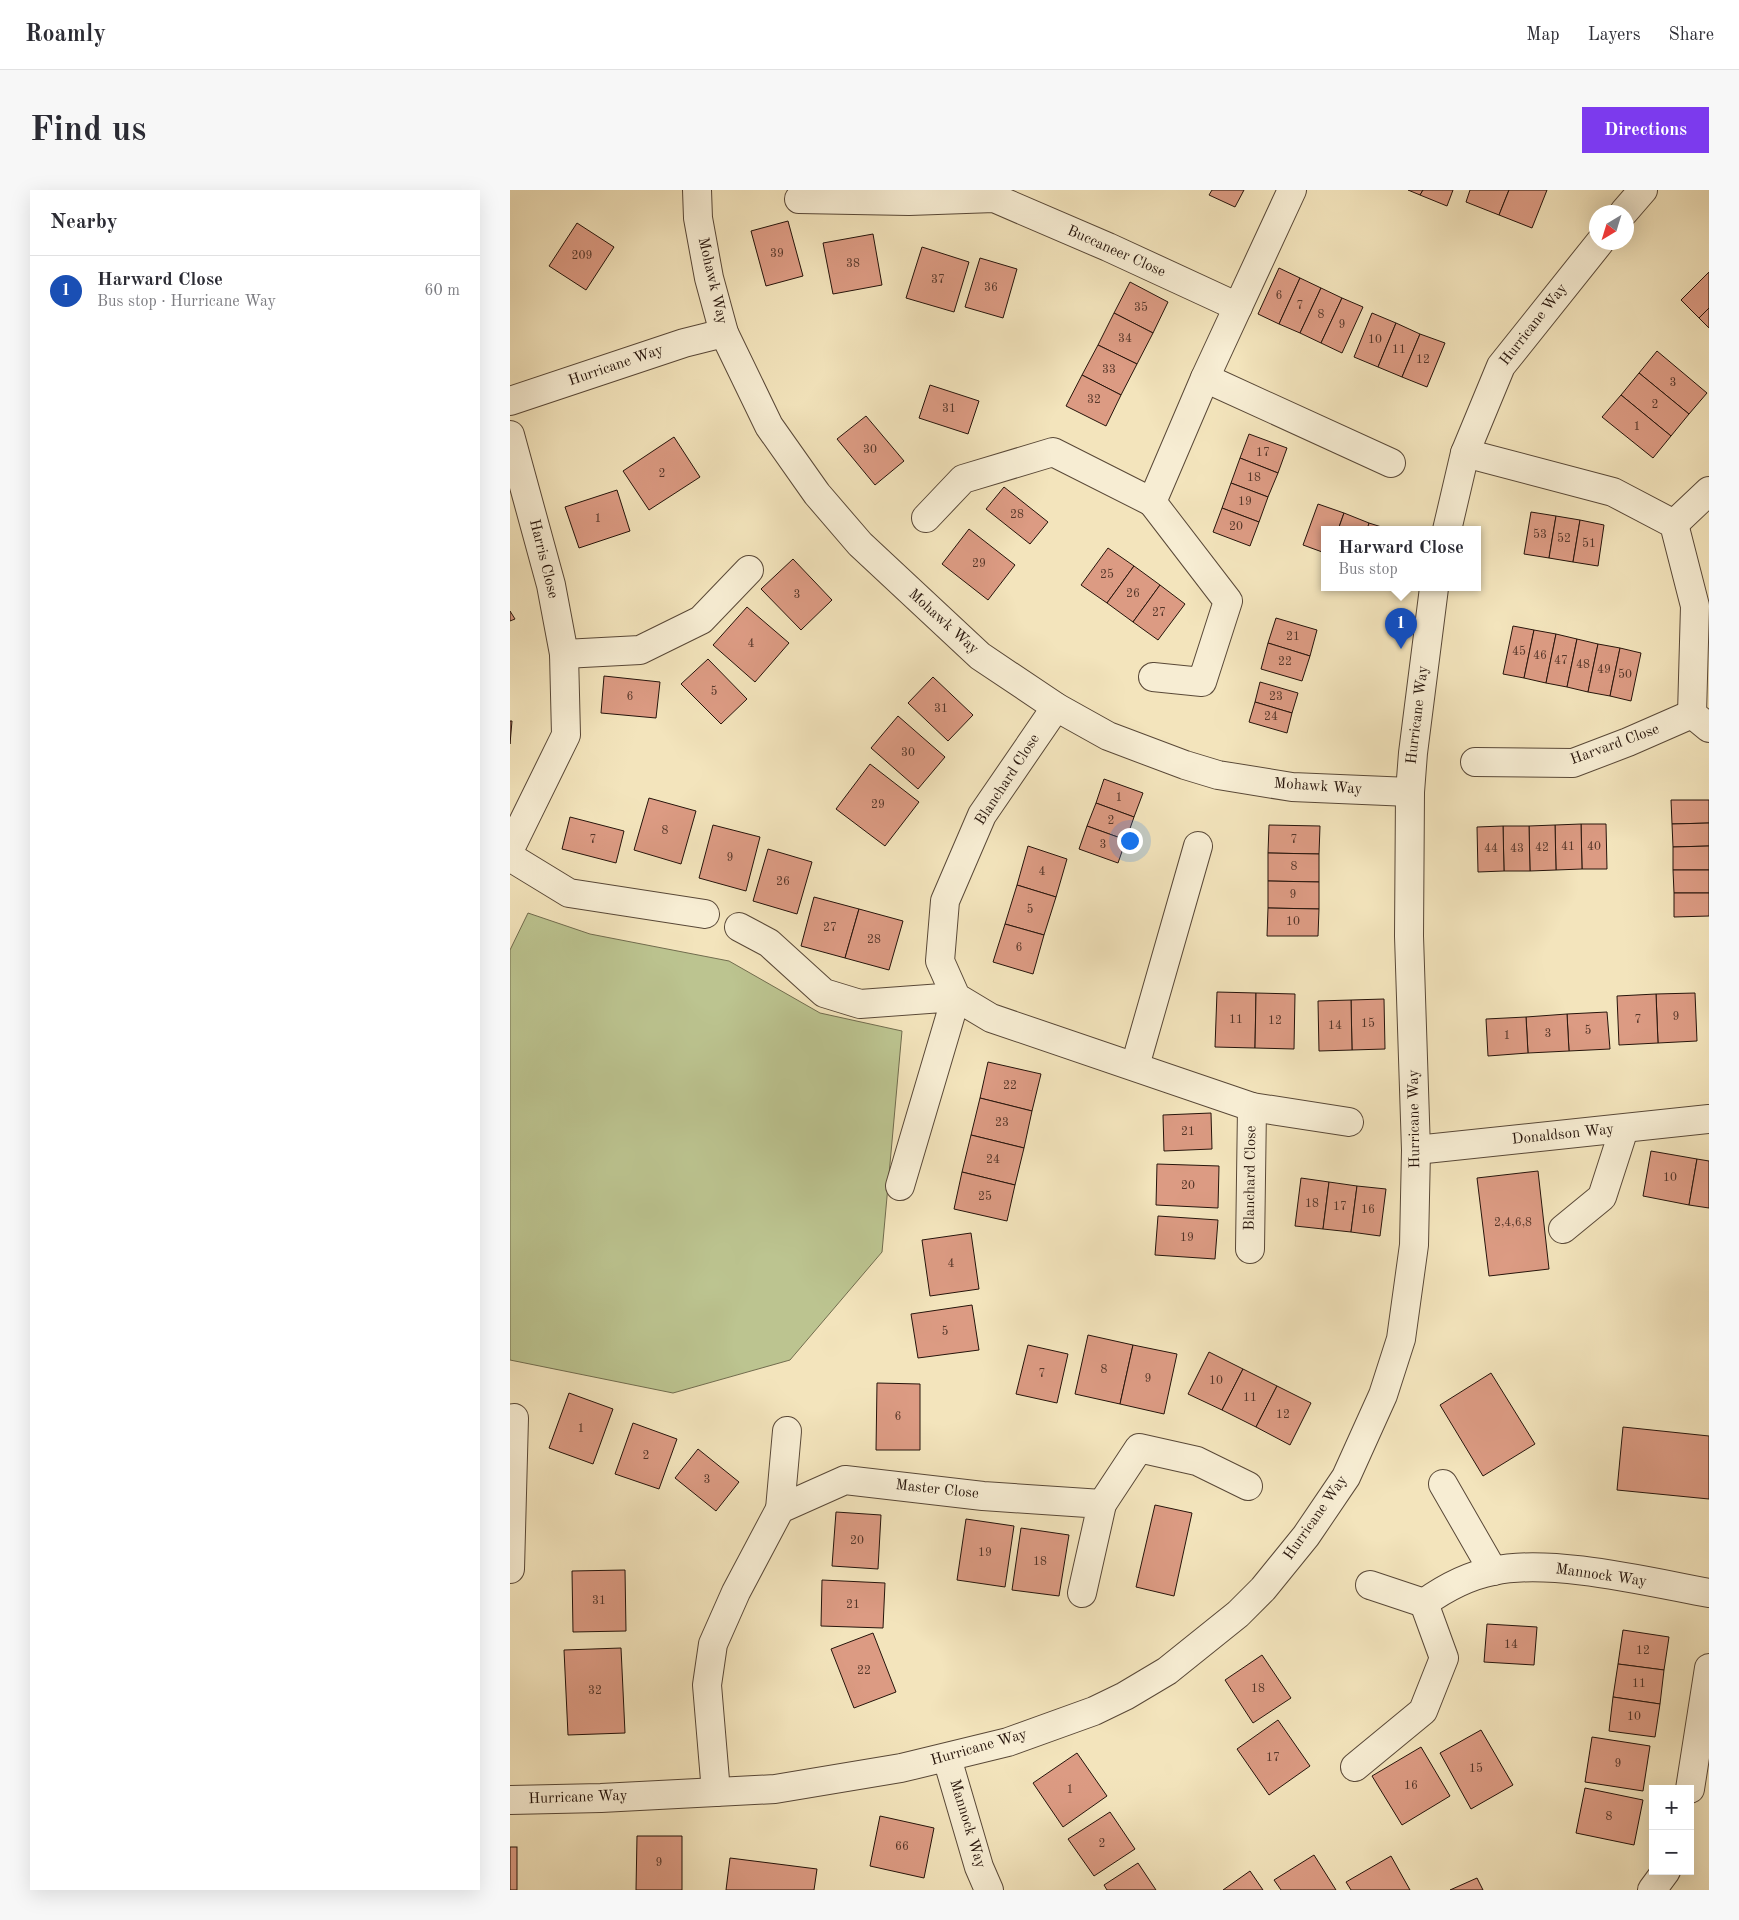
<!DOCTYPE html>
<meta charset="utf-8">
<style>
:root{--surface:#fff;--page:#f7f7f7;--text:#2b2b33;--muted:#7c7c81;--line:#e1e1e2;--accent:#7c3aed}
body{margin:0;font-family:"Old Standard TT",serif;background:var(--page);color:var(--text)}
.controls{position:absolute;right:15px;bottom:15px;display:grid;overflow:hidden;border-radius:0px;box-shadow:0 5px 20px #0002}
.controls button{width:45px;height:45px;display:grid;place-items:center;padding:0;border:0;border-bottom:1px solid var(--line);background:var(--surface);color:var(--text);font:25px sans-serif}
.compass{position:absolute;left:1079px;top:15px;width:45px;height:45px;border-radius:50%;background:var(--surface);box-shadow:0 5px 20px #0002;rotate:218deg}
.you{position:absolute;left:619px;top:650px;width:18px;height:18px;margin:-12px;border:4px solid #fff;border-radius:50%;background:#1a73e8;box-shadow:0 0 0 8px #1a73e833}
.badge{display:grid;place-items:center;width:32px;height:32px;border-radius:50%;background:var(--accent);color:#fff;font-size:16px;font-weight:700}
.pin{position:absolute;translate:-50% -41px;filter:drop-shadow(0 1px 2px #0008)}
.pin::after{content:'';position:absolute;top:26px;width:18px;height:15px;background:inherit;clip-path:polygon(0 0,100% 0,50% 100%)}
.popup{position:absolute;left:811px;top:336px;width:160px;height:65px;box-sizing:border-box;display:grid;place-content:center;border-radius:0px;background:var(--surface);filter:drop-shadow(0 1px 4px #0005);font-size:16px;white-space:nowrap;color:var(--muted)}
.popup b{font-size:19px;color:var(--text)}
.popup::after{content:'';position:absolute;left:50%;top:100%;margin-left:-10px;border:10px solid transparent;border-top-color:var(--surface)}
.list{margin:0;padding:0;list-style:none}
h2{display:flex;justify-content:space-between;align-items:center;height:65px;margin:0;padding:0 20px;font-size:21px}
h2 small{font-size:16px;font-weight:400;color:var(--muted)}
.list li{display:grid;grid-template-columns:32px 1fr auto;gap:15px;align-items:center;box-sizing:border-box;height:70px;padding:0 20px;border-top:1px solid var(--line)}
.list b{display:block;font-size:19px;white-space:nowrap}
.list p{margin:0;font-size:16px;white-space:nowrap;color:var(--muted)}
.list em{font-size:16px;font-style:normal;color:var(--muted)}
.map{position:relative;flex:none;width:1199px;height:1700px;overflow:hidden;border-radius:0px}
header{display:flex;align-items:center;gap:30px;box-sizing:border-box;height:70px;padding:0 25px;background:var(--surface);border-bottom:1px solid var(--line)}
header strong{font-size:24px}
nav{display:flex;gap:28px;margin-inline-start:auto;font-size:18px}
.intro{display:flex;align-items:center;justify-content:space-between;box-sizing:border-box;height:120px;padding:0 30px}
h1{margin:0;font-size:35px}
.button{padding:12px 22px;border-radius:0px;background:var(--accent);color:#fff;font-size:18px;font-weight:700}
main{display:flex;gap:30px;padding:0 30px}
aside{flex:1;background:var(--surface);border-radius:0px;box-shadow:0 5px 20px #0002}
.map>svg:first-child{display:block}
.green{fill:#bcc490;stroke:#716c4e}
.building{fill:#dc9b83;stroke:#26140b}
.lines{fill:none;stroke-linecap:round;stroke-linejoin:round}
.minor-casing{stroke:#594837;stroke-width:30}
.minor{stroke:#f7edd3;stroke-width:28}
.labels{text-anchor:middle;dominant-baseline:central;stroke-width:4.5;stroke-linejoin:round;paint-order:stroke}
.number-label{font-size:12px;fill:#543629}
.street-label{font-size:15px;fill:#26140b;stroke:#f7edd3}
</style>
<header>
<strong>Roamly</strong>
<nav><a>Map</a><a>Layers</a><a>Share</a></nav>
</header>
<div class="intro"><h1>Find us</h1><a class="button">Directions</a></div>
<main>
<aside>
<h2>Nearby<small></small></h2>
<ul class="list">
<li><span class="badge" style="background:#1a4fb4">1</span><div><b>Harward Close</b><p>Bus stop · Hurricane Way</p></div><em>60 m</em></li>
</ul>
</aside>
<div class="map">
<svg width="1199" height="1700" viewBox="0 0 1199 1700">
<rect width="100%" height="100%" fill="#f3e4bc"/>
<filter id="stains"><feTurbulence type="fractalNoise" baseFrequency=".004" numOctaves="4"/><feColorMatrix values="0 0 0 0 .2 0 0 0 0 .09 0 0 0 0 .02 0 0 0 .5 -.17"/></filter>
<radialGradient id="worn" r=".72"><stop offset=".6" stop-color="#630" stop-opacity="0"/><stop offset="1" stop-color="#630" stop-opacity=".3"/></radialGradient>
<!-- green -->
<polygon class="green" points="18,723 80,744 219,771 310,823 392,841 372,1062 280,1170 163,1203 0,1170 0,760"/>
<!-- building -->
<g class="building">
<polygon points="702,0 734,0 725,17 699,5"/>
<polygon points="898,0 913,0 910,5"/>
<polygon points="913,0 943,0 937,16 910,5"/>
<polygon points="960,0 999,0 989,25 956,12"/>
<polygon points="999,0 1037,0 1022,38 989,25"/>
<polygon points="278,31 293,86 256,96 241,41"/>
<polygon points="67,33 104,57 76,100 39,76"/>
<polygon points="363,44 372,95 323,104 313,53"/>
<polygon points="412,57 459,72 444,122 396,108"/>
<polygon points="470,68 507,79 493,128 455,117"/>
<polygon points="769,78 790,88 769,134 748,124"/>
<polygon points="1199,82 1199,118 1189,128 1171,110"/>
<polygon points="790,88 811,98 790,143 769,134"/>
<polygon points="620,92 658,112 643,143 604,123"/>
<polygon points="811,98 832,108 811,153 790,143"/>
<polygon points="832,108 853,117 832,163 811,153"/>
<polygon points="1199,118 1199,138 1189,128"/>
<polygon points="604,123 643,143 627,174 588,155"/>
<polygon points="862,123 886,133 868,177 844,167"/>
<polygon points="886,133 910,144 892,187 868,177"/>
<polygon points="910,144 935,153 917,197 892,187"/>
<polygon points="588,155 627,174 611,205 572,185"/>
<polygon points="1147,161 1197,203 1179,224 1129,183"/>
<polygon points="1129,183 1179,224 1161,246 1111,205"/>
<polygon points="572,185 611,205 596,236 556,216"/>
<polygon points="420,195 469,211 458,244 409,228"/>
<polygon points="1111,205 1161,246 1143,268 1092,227"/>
<polygon points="356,226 394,271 365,295 327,249"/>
<polygon points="739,244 777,258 768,283 730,268"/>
<polygon points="164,247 190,287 139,320 113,281"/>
<polygon points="730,268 768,283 758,307 721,293"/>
<polygon points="721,293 758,307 749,332 712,318"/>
<polygon points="494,297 538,332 520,354 476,319"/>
<polygon points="107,300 120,341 69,358 55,317"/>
<polygon points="808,314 834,323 828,340 815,340 815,363 793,355"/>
<polygon points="712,318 749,332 740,356 703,342"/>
<polygon points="1021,322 1046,326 1039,368 1014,364"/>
<polygon points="834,323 859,333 857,340 828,340"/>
<polygon points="1046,326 1070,330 1063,372 1039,368"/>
<polygon points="1070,330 1094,335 1088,376 1063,372"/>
<polygon points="859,333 881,340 857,340"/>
<polygon points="459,339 505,375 478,410 432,374"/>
<polygon points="598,358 624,376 597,413 571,395"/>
<polygon points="283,369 322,410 291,440 251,399"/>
<polygon points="624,376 650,395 623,432 597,413"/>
<polygon points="650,395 675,414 648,450 623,432"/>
<polygon points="237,417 279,453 245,492 203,455"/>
<polygon points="0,421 5,429 0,431"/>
<polygon points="766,428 807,440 800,466 758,453"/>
<polygon points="1003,436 1024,440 1014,488 993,484"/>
<polygon points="1024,440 1046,444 1036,493 1014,488"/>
<polygon points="1046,444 1067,449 1057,497 1036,493"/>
<polygon points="1067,449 1088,454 1078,502 1057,497"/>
<polygon points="758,453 800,466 792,491 751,479"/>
<polygon points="1088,454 1110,458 1100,506 1078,502"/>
<polygon points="1110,458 1131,463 1121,511 1100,506"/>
<polygon points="198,469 237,509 211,534 171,494"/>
<polygon points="94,486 150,492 146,528 91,523"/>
<polygon points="423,487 463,525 438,551 398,513"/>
<polygon points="750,492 788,503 782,523 745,512"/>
<polygon points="745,512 782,523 777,543 739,532"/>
<polygon points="388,526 435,567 408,599 361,558"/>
<polygon points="0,531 2,531 0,554"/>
<polygon points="360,574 409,612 375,656 326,619"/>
<polygon points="594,589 633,603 624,627 586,613"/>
<polygon points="139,608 186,621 171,674 124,660"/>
<polygon points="1161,610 1199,610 1199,633 1162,634"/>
<polygon points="586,613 624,627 616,650 577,636"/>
<polygon points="60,627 114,641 106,673 52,659"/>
<polygon points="1199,633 1199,656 1163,657 1162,634"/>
<polygon points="1071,634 1096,634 1097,679 1072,679"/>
<polygon points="1071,634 1072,679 1046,680 1045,635"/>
<polygon points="203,635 250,647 236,701 189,688"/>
<polygon points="759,635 810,636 809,664 758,663"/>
<polygon points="1045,635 1046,680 1020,681 1019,636"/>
<polygon points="577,636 616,650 608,673 569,659"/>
<polygon points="993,636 1019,636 1020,681 994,681"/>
<polygon points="993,636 994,681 968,682 967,637"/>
<polygon points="518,656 557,669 546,707 507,695"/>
<polygon points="1199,656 1199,680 1163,680 1163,657"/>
<polygon points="258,659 302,672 287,724 243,711"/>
<polygon points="758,663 809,664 809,692 758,691"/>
<polygon points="1163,680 1199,680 1199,703 1164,703"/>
<polygon points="758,691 809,692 809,719 758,718"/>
<polygon points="507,695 546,707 534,745 495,734"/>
<polygon points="1164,703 1199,703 1199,726 1164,727"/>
<polygon points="304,707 349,719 335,768 291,756"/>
<polygon points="758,718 809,719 808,746 757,746"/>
<polygon points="349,719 393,731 379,780 335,768"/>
<polygon points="495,734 534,745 523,784 483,772"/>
<polygon points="707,802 746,803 745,858 705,857"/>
<polygon points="746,803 785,804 784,859 745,858"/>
<polygon points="1185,803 1187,851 1148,853 1146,804"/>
<polygon points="1146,804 1148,853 1109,855 1107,806"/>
<polygon points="874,809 875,859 842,860 841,810"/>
<polygon points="841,810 842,860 809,861 808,811"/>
<polygon points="1097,822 1100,859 1059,861 1057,824"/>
<polygon points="1057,824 1059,861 1018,863 1016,827"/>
<polygon points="1016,827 1018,863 978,866 976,829"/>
<polygon points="478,872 531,884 522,921 470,908"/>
<polygon points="470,908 522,921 514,958 461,945"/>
<polygon points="701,923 702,959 654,961 653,925"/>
<polygon points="461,945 514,958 505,995 452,982"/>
<polygon points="1141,961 1187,969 1179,1015 1133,1006"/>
<polygon points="1187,969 1199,971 1199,1018 1179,1015"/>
<polygon points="647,974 709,976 708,1018 646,1015"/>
<polygon points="1028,981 1039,1079 979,1086 967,988"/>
<polygon points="452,982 505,995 497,1031 444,1019"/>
<polygon points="791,988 819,992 813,1039 785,1036"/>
<polygon points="819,992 847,996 841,1042 813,1039"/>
<polygon points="847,996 876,999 870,1046 841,1042"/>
<polygon points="648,1026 708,1030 705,1069 645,1065"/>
<polygon points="461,1043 469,1099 420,1106 412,1050"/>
<polygon points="462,1115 469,1160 408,1168 401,1124"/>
<polygon points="578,1145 623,1155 610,1214 565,1204"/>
<polygon points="518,1155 558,1164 547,1213 506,1204"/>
<polygon points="623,1155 667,1164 654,1224 610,1214"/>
<polygon points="699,1162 733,1179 712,1220 678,1204"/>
<polygon points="733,1179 767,1196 746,1237 712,1220"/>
<polygon points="981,1183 1025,1254 973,1286 930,1215"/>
<polygon points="367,1193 410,1194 410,1260 366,1260"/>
<polygon points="767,1196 801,1213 780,1255 746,1237"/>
<polygon points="59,1203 103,1219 83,1274 39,1258"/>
<polygon points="123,1233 167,1249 149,1299 105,1284"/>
<polygon points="1113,1237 1199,1246 1199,1309 1107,1300"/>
<polygon points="188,1259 229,1292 206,1321 165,1288"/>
<polygon points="645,1315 682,1323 664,1406 626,1397"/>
<polygon points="326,1322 371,1325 368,1379 322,1376"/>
<polygon points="456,1329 504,1336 495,1397 447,1390"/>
<polygon points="511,1338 559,1345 549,1406 502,1400"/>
<polygon points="115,1380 116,1441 63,1442 62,1381"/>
<polygon points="312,1390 375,1393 373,1438 311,1436"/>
<polygon points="977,1434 1027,1437 1024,1475 974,1472"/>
<polygon points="1113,1440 1159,1447 1154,1480 1108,1474"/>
<polygon points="363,1443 386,1502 344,1518 321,1459"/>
<polygon points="111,1458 115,1543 58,1545 54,1460"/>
<polygon points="752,1465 781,1508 743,1533 715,1490"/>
<polygon points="1108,1474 1154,1480 1150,1514 1103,1507"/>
<polygon points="1103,1507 1150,1514 1145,1547 1099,1541"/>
<polygon points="768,1530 800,1576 759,1605 727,1559"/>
<polygon points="971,1540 1003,1595 961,1619 930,1563"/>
<polygon points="1082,1547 1140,1556 1133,1601 1075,1592"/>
<polygon points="911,1557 940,1606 892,1635 862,1586"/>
<polygon points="567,1563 597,1606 553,1637 523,1593"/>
<polygon points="1075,1598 1133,1610 1124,1655 1066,1643"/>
<polygon points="600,1622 625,1659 584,1686 558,1649"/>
<polygon points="370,1626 424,1638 414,1688 360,1676"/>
<polygon points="127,1646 172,1646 172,1700 126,1700"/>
<rect x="0" y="1657" width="7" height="43"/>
<polygon points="804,1665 826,1700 771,1700 764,1690"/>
<polygon points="881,1666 900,1700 841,1700 836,1692"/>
<polygon points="220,1668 307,1679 304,1700 216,1700"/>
<polygon points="628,1673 646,1700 597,1700 594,1695"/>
<polygon points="740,1681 753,1700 713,1700"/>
<polygon points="967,1688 973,1700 940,1700"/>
</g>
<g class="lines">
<defs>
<g id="minor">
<polyline points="187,0 188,28 199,88 214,143 259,236 307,304 350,354 470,466 546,517 598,546 675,575 708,585 782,597 900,602"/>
<polyline points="289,9 399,11 484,8 598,57 728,117"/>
<polyline points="1114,22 1133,0"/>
<polyline points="695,188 881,273"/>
<polyline points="0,211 174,153 214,143"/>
<polyline points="0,245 41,395 54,464 56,545 0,659"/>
<polyline points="955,263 1103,302 1164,334 1185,416 1182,524 1199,538"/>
<polyline points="416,328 453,289 543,262 642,312"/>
<polyline points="1164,334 1199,301"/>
<polyline points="937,340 955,263 991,176 1090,52"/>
<polyline points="54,464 130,460 191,430 239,380"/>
<polyline points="643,487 692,492 718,411 642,312 695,188 782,0"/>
<polyline points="546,517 472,625 435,711 430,771 446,807 481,828 742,917 839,932"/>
<polyline points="965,572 1063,573 1118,552 1182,524"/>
<polyline points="0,667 59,703 195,724"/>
<polyline points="229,737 259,753 314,803 350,814 446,807 390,996"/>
<polyline points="625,876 688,656"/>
<polyline points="906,960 1199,929"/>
<polyline points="1053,1039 1092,1007 1114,939"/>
<polyline points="740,1059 742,917"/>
<polyline points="933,1294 983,1381"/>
<polyline points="592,1314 629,1258 687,1271 738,1296"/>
<polyline points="270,1319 277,1241"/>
<polyline points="0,1379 4,1228"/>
<polyline points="860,1395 914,1413"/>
<polyline points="437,1568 469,1677 479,1700"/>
<path d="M845,1577L913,1521L934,1468L914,1413C935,1398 957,1386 983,1381C1041,1368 1139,1392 1199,1403"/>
<polyline points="1180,1599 1199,1478"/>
<polyline points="206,1602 197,1495 203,1454 226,1402 270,1319 335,1290 473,1306 592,1314 572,1403"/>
<polyline points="0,1610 91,1608 265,1599 391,1578 498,1552 584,1521 615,1506 657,1481 728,1424 753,1399 796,1346 836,1287 873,1205 891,1149 904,1055 906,960 899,746 900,602 903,563 924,398"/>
<polyline points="1142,1700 1156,1681"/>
</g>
</defs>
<!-- minor casing -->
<use href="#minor" class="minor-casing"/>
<!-- minor -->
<use href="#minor" class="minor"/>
</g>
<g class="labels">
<!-- number labels -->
<g class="number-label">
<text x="267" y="64">39</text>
<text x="72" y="66">209</text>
<text x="343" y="74">38</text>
<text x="428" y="90">37</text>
<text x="481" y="98">36</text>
<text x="769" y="106">6</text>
<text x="790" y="116">7</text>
<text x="631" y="118">35</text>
<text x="811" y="125">8</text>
<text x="832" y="135">9</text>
<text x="615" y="149">34</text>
<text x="865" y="150">10</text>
<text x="889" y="160">11</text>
<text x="913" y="170">12</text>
<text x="599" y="180">33</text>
<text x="1163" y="193">3</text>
<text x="584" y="210">32</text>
<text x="1145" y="215">2</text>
<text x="439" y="219">31</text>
<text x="1127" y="237">1</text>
<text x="360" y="260">30</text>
<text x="753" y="263">17</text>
<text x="152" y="284">2</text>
<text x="744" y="288">18</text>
<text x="735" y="312">19</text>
<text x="507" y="325">28</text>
<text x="88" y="329">1</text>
<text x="726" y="337">20</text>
<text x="1030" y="345">53</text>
<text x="1054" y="349">52</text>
<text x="1079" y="354">51</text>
<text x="469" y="374">29</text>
<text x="597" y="385">25</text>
<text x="623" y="404">26</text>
<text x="287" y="405">3</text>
<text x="649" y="423">27</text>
<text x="783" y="447">21</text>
<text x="241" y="454">4</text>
<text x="1009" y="462">45</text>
<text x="1030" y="466">46</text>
<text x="1051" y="471">47</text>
<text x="775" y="472">22</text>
<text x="1073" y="475">48</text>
<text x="1094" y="480">49</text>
<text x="1115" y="485">50</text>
<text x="204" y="502">5</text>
<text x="120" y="507">6</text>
<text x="766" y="507">23</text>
<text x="431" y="519">31</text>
<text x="761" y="527">24</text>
<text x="398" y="563">30</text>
<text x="609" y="608">1</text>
<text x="368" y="615">29</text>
<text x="601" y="631">2</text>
<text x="155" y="641">8</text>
<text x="83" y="650">7</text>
<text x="784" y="650">7</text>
<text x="593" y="655">3</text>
<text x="1058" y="657">41</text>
<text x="1084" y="657">40</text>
<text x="1032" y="658">42</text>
<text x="981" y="659">44</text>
<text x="1007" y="659">43</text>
<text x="220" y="668">9</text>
<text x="784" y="677">8</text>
<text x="532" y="682">4</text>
<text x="273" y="692">26</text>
<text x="783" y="705">9</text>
<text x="520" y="720">5</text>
<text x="783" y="732">10</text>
<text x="320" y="738">27</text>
<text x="364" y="750">28</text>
<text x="509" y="758">6</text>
<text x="1166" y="827">9</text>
<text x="726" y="830">11</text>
<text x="1128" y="830">7</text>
<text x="765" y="831">12</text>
<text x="858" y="834">15</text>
<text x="825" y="836">14</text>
<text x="1078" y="841">5</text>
<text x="1038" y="844">3</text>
<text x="997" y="846">1</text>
<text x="500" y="896">22</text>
<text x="492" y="933">23</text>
<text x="678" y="942">21</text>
<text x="483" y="970">24</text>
<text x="1160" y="988">10</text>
<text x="678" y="996">20</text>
<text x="475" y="1007">25</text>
<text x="802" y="1014">18</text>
<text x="830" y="1017">17</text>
<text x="858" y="1020">16</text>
<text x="1003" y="1033">2,4,6,8</text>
<text x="677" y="1048">19</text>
<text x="441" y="1074">4</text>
<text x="435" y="1142">5</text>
<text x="594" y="1180">8</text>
<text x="532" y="1184">7</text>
<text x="638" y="1189">9</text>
<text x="706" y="1191">10</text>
<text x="740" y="1208">11</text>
<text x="773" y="1225">12</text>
<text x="388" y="1227">6</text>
<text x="71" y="1239">1</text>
<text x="136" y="1266">2</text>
<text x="197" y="1290">3</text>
<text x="347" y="1351">20</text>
<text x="475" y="1363">19</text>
<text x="530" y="1372">18</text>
<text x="89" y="1411">31</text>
<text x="343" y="1415">21</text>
<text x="1001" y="1455">14</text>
<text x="1133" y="1461">12</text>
<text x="354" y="1481">22</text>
<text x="1129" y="1494">11</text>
<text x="748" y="1499">18</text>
<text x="85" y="1501">32</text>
<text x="1124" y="1527">10</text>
<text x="763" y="1568">17</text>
<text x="1108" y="1574">9</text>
<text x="966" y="1579">15</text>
<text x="901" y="1596">16</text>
<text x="560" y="1600">1</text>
<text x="1099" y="1627">8</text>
<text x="592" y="1654">2</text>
<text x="392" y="1657">66</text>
<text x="149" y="1673">9</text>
</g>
<!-- street labels -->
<g class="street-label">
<text transform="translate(606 62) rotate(24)">Buccaneer Close</text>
<text transform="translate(202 91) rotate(77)">Mohawk Way</text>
<text transform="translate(1024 135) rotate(-52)">Hurricane Way</text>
<text transform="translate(106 176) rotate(-19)">Hurricane Way</text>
<text transform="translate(33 369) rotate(76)">Harris Close</text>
<text transform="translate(433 432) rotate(42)">Mohawk Way</text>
<text transform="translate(908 525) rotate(-83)">Hurricane Way</text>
<text transform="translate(1105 555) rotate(-20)">Harvard Close</text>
<text transform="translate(498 590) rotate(-57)">Blanchard Close</text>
<text transform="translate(808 597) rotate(4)">Mohawk Way</text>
<text transform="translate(905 929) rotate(-91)">Hurricane Way</text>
<text transform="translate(1053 945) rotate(-6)">Donaldson Way</text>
<text transform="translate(741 988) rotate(-89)">Blanchard Close</text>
<text transform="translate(427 1300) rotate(6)">Master Close</text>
<text transform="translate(806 1328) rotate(-55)">Hurricane Way</text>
<text transform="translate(1091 1386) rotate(8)">Mannock Way</text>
<text transform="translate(469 1558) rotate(-16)">Hurricane Way</text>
<text transform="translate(68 1608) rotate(-2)">Hurricane Way</text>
<text transform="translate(457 1634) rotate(73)">Mannock Way</text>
</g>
</g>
<rect width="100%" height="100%" filter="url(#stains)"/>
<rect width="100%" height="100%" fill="url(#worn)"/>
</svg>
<div class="controls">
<button>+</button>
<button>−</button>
</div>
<svg class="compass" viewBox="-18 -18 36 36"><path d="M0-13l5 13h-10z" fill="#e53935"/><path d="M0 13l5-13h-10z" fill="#7c7c81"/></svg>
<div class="you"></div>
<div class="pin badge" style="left:891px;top:459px;background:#1a4fb4">1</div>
<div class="popup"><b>Harward Close</b>Bus stop</div>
</div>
</main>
